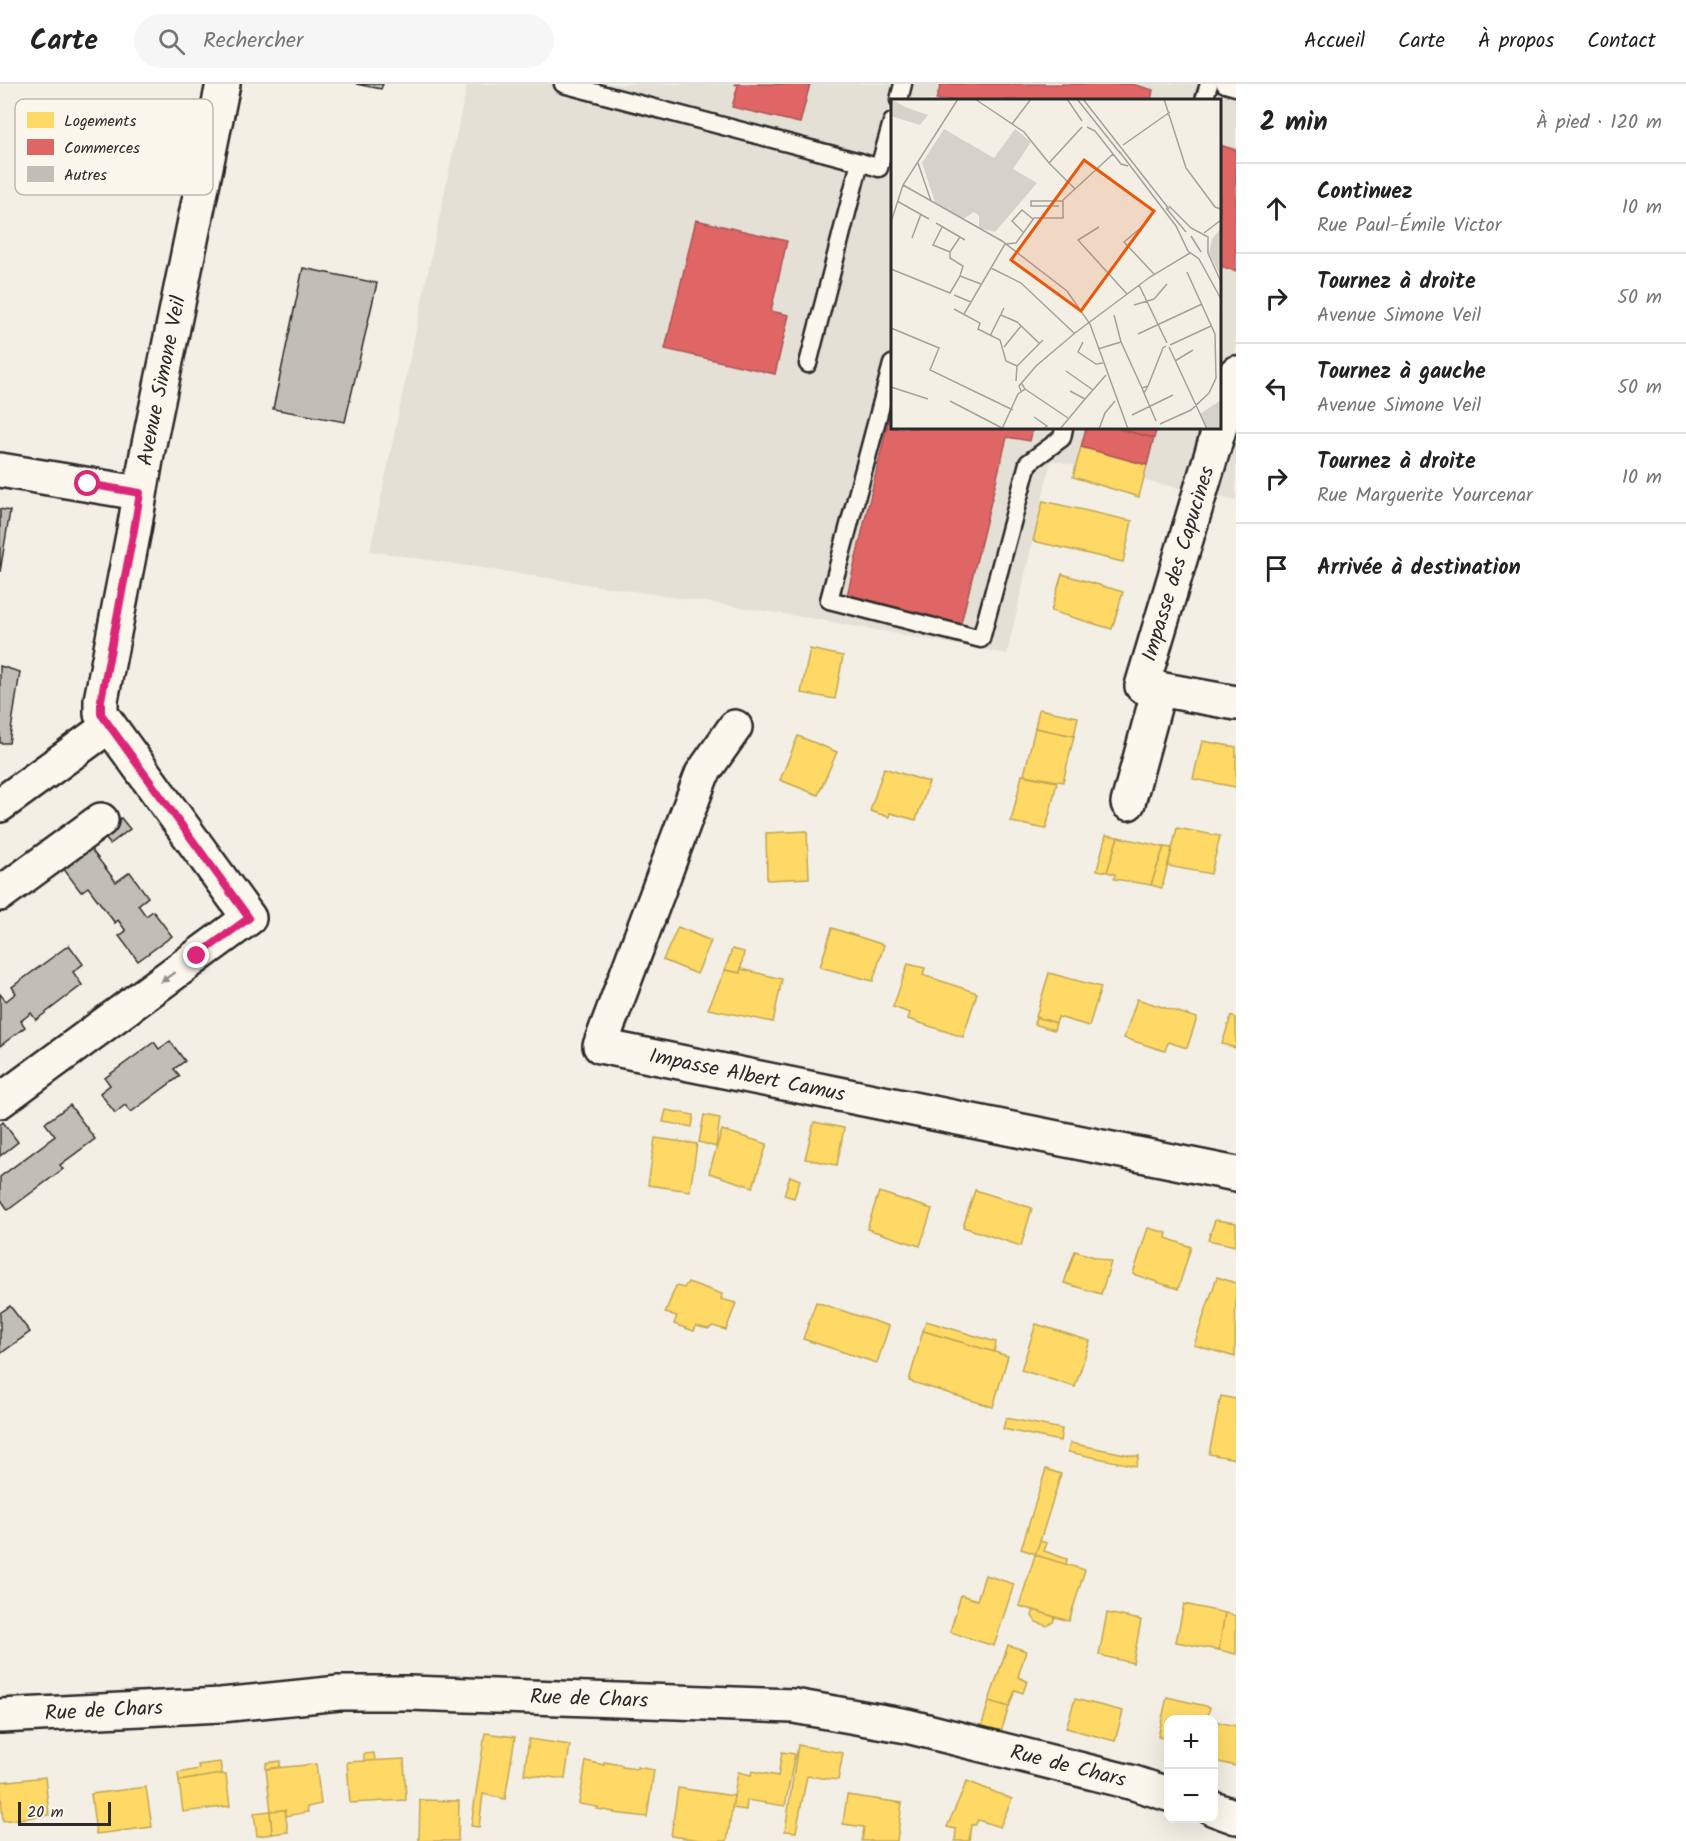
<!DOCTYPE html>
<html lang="fr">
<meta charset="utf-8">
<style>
:root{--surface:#fff;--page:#f6f6f6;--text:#222;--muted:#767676;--line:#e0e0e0}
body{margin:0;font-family:Kalam,sans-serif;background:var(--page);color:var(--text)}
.controls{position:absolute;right:18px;bottom:18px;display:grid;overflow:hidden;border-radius:12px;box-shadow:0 6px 24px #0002}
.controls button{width:54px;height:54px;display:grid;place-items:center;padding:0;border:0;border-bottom:2px solid var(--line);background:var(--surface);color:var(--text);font:30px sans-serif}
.scale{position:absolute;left:18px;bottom:15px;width:93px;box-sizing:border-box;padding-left:6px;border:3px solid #2b2b2b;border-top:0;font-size:16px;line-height:21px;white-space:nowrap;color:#2b2b2b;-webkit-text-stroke:4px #fbf7ec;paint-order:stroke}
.stop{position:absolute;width:18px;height:18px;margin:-14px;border:4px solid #db2777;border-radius:50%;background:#fff}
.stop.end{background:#db2777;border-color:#fff;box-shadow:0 2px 6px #0008}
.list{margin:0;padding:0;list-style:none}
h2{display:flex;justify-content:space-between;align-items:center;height:78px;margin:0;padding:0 24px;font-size:26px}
h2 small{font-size:20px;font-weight:400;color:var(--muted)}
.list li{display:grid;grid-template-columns:39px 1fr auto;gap:18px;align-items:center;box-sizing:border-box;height:90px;padding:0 24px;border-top:2px solid var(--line)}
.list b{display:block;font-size:22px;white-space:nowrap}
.list p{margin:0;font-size:20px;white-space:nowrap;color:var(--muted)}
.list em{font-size:20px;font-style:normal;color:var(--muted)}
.icon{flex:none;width:33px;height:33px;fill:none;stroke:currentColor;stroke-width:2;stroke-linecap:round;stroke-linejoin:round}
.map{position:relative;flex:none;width:1236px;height:1757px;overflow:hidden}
header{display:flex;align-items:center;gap:36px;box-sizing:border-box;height:84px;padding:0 30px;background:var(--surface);border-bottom:2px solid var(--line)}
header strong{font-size:28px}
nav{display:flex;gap:33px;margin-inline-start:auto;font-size:21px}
.search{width:420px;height:54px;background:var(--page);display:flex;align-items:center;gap:15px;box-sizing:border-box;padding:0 21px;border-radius:33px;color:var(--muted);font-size:22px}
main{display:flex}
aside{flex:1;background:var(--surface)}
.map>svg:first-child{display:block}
.built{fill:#e4e0d6;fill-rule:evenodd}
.homes{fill:#ffd966;stroke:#bfa554;stroke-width:1.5}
.shops{fill:#e06666;stroke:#aa5454;stroke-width:1.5}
.building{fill:#c0beb6;stroke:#2b2b2b;stroke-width:1.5}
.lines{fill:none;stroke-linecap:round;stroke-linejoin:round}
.service-casing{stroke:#2b2b2b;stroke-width:21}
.minor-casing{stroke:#2b2b2b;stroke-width:38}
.tertiary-casing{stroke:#2b2b2b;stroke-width:38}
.service{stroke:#fbf7ec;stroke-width:16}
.minor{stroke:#fbf7ec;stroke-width:33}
.tertiary{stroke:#fbf7ec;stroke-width:33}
.oneway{fill:#93918c}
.route{stroke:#db2777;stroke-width:8}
.labels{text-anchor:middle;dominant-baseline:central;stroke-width:6;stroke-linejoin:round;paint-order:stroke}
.street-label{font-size:21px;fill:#2b2b2b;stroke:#fbf7ec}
.inset-road{fill:none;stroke:#a3a19a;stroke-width:1.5}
.view{fill:#e8590c;fill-opacity:0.15;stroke:#e8590c;stroke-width:3}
.inset-edge{fill:none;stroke:#2b2b2b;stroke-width:3}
.key{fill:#fbf7ec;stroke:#bdbab2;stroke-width:1.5}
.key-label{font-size:16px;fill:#2b2b2b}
</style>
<header>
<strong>Carte</strong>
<div class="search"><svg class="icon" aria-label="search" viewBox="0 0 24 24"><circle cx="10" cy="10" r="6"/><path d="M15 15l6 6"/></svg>Rechercher</div>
<nav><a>Accueil</a><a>Carte</a><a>À propos</a><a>Contact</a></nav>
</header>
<main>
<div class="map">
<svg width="1236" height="1757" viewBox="0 0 1236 1757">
<rect width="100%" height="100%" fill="#f3efe4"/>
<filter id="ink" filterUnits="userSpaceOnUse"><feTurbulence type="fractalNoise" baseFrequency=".0167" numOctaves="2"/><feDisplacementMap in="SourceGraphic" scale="12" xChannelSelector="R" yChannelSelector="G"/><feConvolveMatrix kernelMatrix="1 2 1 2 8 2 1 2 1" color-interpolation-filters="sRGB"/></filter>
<g filter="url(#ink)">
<!-- built -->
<path class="built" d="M467,0H1236V417L1051,376L1007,570L810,534L370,467ZM892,16H1220V344H892Z"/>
<!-- homes -->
<g class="homes">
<polygon points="1081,363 1147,381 1139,413 1073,393"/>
<polygon points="1043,417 1132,437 1123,478 1033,457"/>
<polygon points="1062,490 1123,508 1112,545 1051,527"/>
<polygon points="810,565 843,572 835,615 801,609"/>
<polygon points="1039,625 1078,633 1074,652 1035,644"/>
<polygon points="1035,644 1074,652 1063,698 1024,691"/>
<polygon points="798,652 837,668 818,711 780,696"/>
<polygon points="1202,657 1236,663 1236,703 1193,695"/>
<polygon points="884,684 929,698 916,736 890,729 889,733 870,727"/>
<polygon points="1022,691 1057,698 1046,745 1011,738"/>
<polygon points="1177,744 1220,752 1211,790 1168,782"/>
<polygon points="807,747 809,794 767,796 766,749"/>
<polygon points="1106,751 1118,753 1107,788 1097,786"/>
<polygon points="1118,753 1164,763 1151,801 1114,795 1115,790 1107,788"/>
<polygon points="1164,763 1172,764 1162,804 1151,801"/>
<polygon points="678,843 711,857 697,890 663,876"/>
<polygon points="832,844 884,861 873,897 820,883"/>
<polygon points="732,865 744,868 740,889 725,886"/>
<polygon points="908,880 925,884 923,891 977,909 963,953 908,935 910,929 893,923"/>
<polygon points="741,885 782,895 773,938 708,925 725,886 740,889"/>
<polygon points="1049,889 1101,903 1089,942 1058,933 1056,939 1036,933"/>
<polygon points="1137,915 1197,934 1187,964 1168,958 1165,967 1124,954"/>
<polygon points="1231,932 1236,934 1236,964 1222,960"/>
<polygon points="1036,933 1056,939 1054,946 1034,940"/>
<polygon points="666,1026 694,1031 692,1043 663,1038"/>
<polygon points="704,1031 720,1034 716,1063 699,1058"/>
<polygon points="814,1038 844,1044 837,1081 805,1075"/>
<polygon points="722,1046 767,1060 753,1103 709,1089"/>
<polygon points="655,1054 697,1060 690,1107 648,1101"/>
<polygon points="790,1092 800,1096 794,1114 784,1111"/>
<polygon points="975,1106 1032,1124 1021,1162 963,1143"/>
<polygon points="879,1108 932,1125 920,1162 867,1145"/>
<polygon points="1215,1136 1236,1139 1236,1162 1208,1156"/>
<polygon points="1148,1144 1167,1149 1166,1154 1191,1163 1178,1205 1133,1190"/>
<polygon points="1075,1167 1111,1178 1101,1210 1064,1199"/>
<polygon points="1217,1193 1236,1199 1235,1273 1194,1261"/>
<polygon points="688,1198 722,1210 721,1215 736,1219 726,1246 713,1242 708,1245 696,1242 694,1247 674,1240 677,1232 665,1229 676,1202 684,1204"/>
<polygon points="816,1218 889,1242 877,1279 803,1255"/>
<polygon points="926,1237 996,1258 994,1268 923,1247"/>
<polygon points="1036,1240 1090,1257 1075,1303 1021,1286"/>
<polygon points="923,1247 1008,1272 993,1323 909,1297"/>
<polygon points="1221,1312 1236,1315 1236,1375 1209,1370"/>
<polygon points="1006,1334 1062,1345 1060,1357 1003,1345"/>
<polygon points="1070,1359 1135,1372 1139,1372 1136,1382 1068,1368"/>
<polygon points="1046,1385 1061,1390 1036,1470 1021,1465"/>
<polygon points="1040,1457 1047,1459 1044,1467 1067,1475 1066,1481 1035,1471"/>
<polygon points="1035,1471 1085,1486 1069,1537 1019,1522"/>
<polygon points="985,1491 1014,1500 994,1562 950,1548 961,1511 977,1516"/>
<polygon points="1184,1520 1225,1529 1219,1566 1176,1558"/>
<polygon points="1034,1526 1055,1533 1053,1538 1047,1542 1036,1538 1032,1532"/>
<polygon points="1107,1529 1141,1536 1133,1579 1099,1571"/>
<polygon points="1225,1529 1236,1532 1236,1570 1219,1566"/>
<polygon points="1008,1561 1026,1567 1018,1593 1027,1597 1023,1609 1015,1606 1009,1623 989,1617"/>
<polygon points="1167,1613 1210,1623 1207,1636 1168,1636 1168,1655 1158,1653"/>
<polygon points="1075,1615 1123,1627 1115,1657 1066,1644"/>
<polygon points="989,1617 1009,1623 1001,1648 981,1644"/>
<polygon points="1214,1637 1236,1642 1236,1682 1214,1677"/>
<polygon points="485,1649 515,1653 505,1715 483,1710 479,1743 471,1742"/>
<polygon points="529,1655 570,1661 565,1695 524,1690"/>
<polygon points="798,1661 843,1669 838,1696 807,1692 796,1748 785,1747"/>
<polygon points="782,1668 795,1670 785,1722 747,1716 746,1726 732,1724 738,1688 751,1691 752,1687 778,1692"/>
<polygon points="374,1669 375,1677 364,1677 364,1670"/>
<polygon points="404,1675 406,1716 350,1719 347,1678"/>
<polygon points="280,1677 280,1683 266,1685 266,1679"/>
<polygon points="586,1677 604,1681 604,1678 622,1681 622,1683 637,1685 637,1683 654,1686 647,1733 614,1729 614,1728 597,1725 598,1723 579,1720"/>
<polygon points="220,1678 222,1690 179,1697 178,1689 199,1685 198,1681"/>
<polygon points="316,1680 321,1720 307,1723 308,1728 286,1732 285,1726 271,1727 266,1685"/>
<polygon points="222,1690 226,1691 230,1722 183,1728 179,1697"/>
<polygon points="45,1693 49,1731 3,1737 0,1698"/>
<polygon points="967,1697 1012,1715 1000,1743 978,1736 975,1741 971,1741 969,1757 955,1757 956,1745 947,1743"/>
<polygon points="146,1703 152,1743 96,1750 91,1710"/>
<polygon points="678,1704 734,1712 727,1757 707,1757 671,1752"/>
<polygon points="847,1711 902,1719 897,1757 862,1757 864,1743 843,1740"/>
<polygon points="420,1716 459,1717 458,1757 419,1757"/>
<polygon points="285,1726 288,1748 272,1750 270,1727"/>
<polygon points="270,1727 272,1750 257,1752 254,1729"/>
</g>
<!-- shops -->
<g class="shops">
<polygon points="734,0 810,0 800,39 732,23 738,1"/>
<polygon points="941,0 1132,0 1153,6 1151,16 936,16"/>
<polygon points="1220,61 1236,66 1236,187 1220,182"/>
<polygon points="696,136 787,157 771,227 789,231 775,290 665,265"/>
<polygon points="892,321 892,344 1033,344 1030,357 1007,353 960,543 846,516"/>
<polygon points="1086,344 1116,344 1154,354 1147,381 1081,363"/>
<polygon points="1116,344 1157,344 1154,354"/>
</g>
<!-- building -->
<g class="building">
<polygon points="356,0 383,0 381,5"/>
<polygon points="303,184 377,199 345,338 273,325"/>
<polygon points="0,425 10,427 0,488"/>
<polygon points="0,582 20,588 9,659 0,659"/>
<polygon points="121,734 130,745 110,760 101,749"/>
<polygon points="87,760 116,798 130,788 148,813 138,821 146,832 153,827 172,852 138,877 119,852 126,847 118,836 115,839 88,803 81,808 60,780"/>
<polygon points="69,861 83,880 73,888 82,901 36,936 31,929 21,937 25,943 0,962 0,910 6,917 16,909 12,903"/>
<polygon points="170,957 185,977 174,985 180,992 131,1028 125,1021 115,1029 100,1009 110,1001 105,994 154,958 159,965"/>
<polygon points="70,1021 95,1055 60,1081 63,1085 8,1126 0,1114 0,1093 55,1052 45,1039"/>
<polygon points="3,1038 18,1058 0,1072 0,1041"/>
<polygon points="10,1222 30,1248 0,1270 0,1229"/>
</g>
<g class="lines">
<defs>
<g id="service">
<polyline points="563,0 860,78 808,280"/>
<polyline points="1225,0 1236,3"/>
<polyline points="899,16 903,0"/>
<polyline points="1204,16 1209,0"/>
<polyline points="860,78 879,84 892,38"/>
<polyline points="892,280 829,516 981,555 1028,379 1062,354 1064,344"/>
</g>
<g id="minor">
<polyline points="1236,289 1142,602 1236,619"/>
<polyline points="0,386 139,409"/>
<path id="s1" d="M735,643L702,690L600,962L1236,1090"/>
<polyline points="1128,719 1159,605"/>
<polyline points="0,721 109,642"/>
<polyline points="0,810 101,736"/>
<path id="s2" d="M0,1017L249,834L101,630V616L134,446L147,370L223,0"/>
</g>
<g id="tertiary">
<path id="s3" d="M0,1632L221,1621L339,1609H409L794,1622L907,1642L1134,1699L1168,1710"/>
<polyline points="1214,1725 1236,1733"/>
</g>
</defs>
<!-- service casing -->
<use href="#service" class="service-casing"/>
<!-- minor casing -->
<use href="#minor" class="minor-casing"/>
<!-- tertiary casing -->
<use href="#tertiary" class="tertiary-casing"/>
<!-- service -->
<use href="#service" class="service"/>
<!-- minor -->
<use href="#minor" class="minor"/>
<!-- tertiary -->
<use href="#tertiary" class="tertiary"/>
</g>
<!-- one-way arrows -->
<defs><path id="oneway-solid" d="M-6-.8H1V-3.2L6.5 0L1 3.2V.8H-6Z" transform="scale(1.5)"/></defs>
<use class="oneway" href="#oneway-solid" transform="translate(168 893) rotate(144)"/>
</g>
<g class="lines" filter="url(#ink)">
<!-- route -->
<polyline class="route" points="88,400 140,409 134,446 101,616 101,630 249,834 197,872"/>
</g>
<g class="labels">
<!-- street labels -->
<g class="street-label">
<text stroke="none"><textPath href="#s2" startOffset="900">Avenue Simone Veil</textPath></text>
<text transform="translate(1179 480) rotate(-73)">Impasse des Capucines</text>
<text stroke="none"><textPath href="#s1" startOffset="498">Impasse Albert Camus</textPath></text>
<text stroke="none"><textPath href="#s3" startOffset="590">Rue de Chars</textPath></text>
<text stroke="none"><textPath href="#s3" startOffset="104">Rue de Chars</textPath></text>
<text stroke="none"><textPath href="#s3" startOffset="1076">Rue de Chars</textPath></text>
</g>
</g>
<!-- overview -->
<g transform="translate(891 15)">
<rect width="330" height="330" fill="#f3efe4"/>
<path d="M0,0L14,8L37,16L29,26L0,17ZM53,30L103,59L124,30L140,43L122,70L146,84L104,133L88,129V117L83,113L72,120L44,103L31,64ZM330,129V178L318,154L321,140ZM330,301V330H316L309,315Z" fill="#d5d2c9"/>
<path class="inset-road" d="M84,0L133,33L158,64L191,28M176,0L191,22M186,0L229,54M192,0L278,110M273,0L295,69L324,108L330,110M121,25L140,0M196,28L204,32L230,65L237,67M232,46L279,13M228,52L285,127L297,152L308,160L330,200M27,64L40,102M158,64L184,90M12,86L111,142L176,192L199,225L237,330M6,102L38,120M168,107H140V102H172M278,107L300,129L317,138V154L330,183M275,109L295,133M0,123L12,86L67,0M45,124L74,141M252,127L233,143L263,175M51,128L42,146L59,153L69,138M208,128L187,141L236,195M132,133L121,122L131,111L142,120M313,134L330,121M300,137L310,153M21,139L30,115M114,145L125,144L143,119H172V101L222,55M59,153V159L72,167L69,177M100,169L130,184L183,234M0,170L59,194L69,177L90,185M248,186L276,244M63,196L80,203M243,206L263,200L276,185M63,210L89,224L87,230L109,241L115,262L126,267M73,215L114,145M110,216L126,223L148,244M223,216L230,243M0,229L48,249L39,271L122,311M247,235L311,205M99,237L113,209M192,243L187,253L205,265L212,264M279,246L320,227M113,248L130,227M278,248L316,330M207,250L230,243L251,289M284,262L302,251M175,272L202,291M125,282L126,267L152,241M257,287L251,289L253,294L257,287L272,249L275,247M0,288L37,300M134,290L177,319M130,292L128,287L145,267L184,234L259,178L299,154M179,292L194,300L215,276M253,294L265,322M59,302L111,329M241,316L282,296M143,318L156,327L152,330M269,325L300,311L318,294L325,279L324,235L296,173M111,330L127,295L134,290L131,285M169,330L194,300M208,330L214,314L224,302"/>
<path class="view" d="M193,61L263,112L190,212L120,161Z"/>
<rect width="330" height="330" class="inset-edge"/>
</g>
<!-- legend -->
<rect x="15" y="15" width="198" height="96" rx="9" class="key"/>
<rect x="27" y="28" width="27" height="16" fill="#ffd966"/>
<rect x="27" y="55" width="27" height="16" fill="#e06666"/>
<rect x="27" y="82" width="27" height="16" fill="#c0beb6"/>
<g class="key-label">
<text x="64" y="42">Logements</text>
<text x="64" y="69">Commerces</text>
<text x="64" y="96">Autres</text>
</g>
</svg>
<div class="controls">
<button>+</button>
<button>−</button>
</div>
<div class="scale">20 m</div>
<div class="stop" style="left:88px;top:400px"></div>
<div class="stop end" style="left:197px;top:872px"></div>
</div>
<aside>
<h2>2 min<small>À pied · 120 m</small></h2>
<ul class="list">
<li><svg class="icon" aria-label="ahead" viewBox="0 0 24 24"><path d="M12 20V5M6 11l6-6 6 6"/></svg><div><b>Continuez</b><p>Rue Paul-Émile Victor</p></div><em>10 m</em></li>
<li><svg class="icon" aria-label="right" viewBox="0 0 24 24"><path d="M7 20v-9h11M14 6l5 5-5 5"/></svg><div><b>Tournez à droite</b><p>Avenue Simone Veil</p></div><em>50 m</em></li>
<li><svg class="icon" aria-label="left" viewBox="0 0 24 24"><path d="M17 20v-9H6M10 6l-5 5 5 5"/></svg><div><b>Tournez à gauche</b><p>Avenue Simone Veil</p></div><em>50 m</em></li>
<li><svg class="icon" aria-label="right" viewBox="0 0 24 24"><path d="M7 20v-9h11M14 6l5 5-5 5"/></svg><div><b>Tournez à droite</b><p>Rue Marguerite Yourcenar</p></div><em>10 m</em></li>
<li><svg class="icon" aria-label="arrive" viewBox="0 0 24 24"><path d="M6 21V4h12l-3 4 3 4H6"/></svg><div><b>Arrivée à destination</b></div></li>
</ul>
</aside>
</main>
